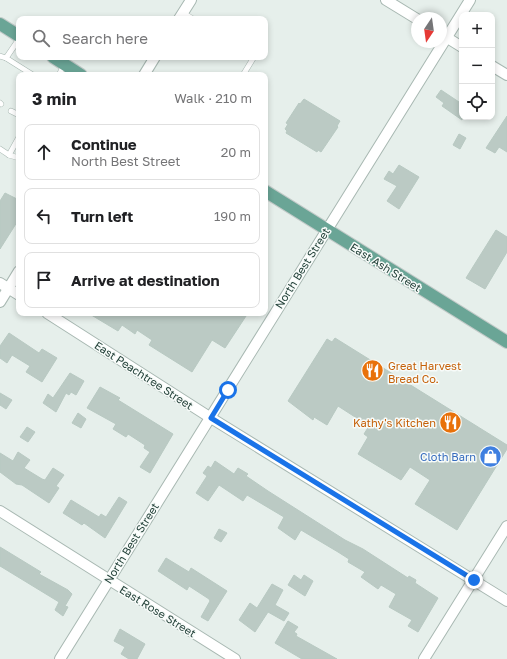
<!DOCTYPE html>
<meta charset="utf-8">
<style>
:root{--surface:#fff;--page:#f6f6f6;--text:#202124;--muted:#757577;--line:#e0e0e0}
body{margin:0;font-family:"Golos Text",sans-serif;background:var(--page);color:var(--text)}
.controls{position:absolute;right:12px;top:12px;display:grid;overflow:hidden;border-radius:8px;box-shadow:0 2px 6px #0003}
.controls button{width:36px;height:36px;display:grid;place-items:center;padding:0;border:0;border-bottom:1px solid var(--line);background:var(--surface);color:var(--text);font:20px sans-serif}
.compass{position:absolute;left:411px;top:12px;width:36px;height:36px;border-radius:50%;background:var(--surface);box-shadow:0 2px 6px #0003;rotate:193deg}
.stop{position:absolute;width:12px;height:12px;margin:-9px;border:3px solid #1a73e8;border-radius:50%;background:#fff}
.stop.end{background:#1a73e8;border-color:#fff;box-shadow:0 1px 4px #0008}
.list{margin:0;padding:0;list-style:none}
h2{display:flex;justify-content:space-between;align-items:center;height:52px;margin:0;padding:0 16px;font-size:17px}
h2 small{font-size:13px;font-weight:400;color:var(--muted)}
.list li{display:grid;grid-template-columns:26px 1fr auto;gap:12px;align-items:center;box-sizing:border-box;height:56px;margin:0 8px 8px;padding:0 8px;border:1px solid var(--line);border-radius:8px}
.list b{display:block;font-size:15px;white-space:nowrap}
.list p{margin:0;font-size:13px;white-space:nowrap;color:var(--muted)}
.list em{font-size:13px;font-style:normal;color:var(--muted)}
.icon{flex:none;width:22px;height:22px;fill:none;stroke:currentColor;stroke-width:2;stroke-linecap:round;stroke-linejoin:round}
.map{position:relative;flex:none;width:507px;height:659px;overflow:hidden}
.search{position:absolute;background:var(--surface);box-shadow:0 2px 6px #0003;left:16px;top:16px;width:252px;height:44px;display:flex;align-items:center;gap:10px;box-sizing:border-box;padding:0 14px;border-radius:8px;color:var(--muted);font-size:15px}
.panel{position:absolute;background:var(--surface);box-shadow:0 2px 6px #0003;left:16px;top:72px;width:252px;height:244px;border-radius:8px}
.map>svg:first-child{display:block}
.building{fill:#bbcac4;stroke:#b8c9c2}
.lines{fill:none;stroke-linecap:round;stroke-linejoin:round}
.lane-casing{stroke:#a8b8b2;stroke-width:6}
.street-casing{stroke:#a8b8b2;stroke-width:12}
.primary-casing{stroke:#c2cac8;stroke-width:14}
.lane{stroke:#fff;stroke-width:5}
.street{stroke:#fff;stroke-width:10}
.primary{stroke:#6aa596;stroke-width:12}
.route{stroke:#1a73e8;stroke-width:5}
.labels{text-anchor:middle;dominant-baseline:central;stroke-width:3;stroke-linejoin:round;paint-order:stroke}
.street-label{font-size:11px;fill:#24423a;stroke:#f7fbf9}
.food-label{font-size:11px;fill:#c56008;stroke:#f7fbf9;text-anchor:start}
.shop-label{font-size:11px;fill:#366cbe;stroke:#f7fbf9;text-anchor:end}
</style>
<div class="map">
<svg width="507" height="659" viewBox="0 0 507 659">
<rect width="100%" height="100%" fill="#e6efeb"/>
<!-- building -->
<g class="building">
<polygon points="441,90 462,104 462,120 442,106 444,103 436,97"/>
<polygon points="304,99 340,121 337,126 338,127 321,152 318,150 317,152 286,133 287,131 285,129 288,124 286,123 299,103 300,104"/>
<polygon points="507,116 507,152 499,147 495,153 486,148"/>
<polygon points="459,134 466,138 460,149 453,145"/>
<polygon points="399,165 419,177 399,209 387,201 397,186 384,179 389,171 393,174"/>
<polygon points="5,193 19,200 19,219 0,249 0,201"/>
<polygon points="496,230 507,237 507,252 485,289 466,278"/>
<polygon points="88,313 248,313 225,348 212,340 192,372 149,345 152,340 137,330 135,334 122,325 118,331"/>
<polygon points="9,333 39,353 42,349 57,358 42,382 26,372 30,366 12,355 7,363 0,358 0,346"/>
<polygon points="335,338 507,445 507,449 457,530 415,504 430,480 410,467 401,480 358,454 368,437 364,434 369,426 338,406 327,425 314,417 313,420 288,401 327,339 332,342"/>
<polygon points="70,373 84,381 76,395 71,392 69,395 66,393 56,412 43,403 48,394 53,398"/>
<polygon points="100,387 120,398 118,400 173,434 150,473 140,467 150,452 144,448 145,445 128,434 126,437 113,429 116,424 87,408"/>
<polygon points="0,393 12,400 6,409 0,405"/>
<polygon points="78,413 86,419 81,428 72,423"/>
<polygon points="27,427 35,432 28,442 20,437"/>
<polygon points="18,452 30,460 24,468 42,479 45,480 53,468 64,475 56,486 59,488 49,503 22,485 16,484 0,472 0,453 13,461"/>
<polygon points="215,461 234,474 238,468 248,474 246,476 268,491 345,540 363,549 408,578 409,576 416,580 415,583 438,598 418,632 408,626 412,620 389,607 396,594 381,585 378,589 361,577 365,572 348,562 349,559 338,552 301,530 295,540 278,528 284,517 247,495 243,501 219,485 208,501 196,493 207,476 203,473 208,466 211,468"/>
<polygon points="119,497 127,502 105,538 84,523 82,525 63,513 71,500 99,517 101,514 106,517"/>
<polygon points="219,529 227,533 221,542 214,538"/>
<polygon points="0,547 41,572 39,574 68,590 72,594 65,606 68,607 63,616 55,610 59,602 0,566"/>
<polygon points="166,558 189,572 191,568 227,591 208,621 201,617 210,601 209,599 189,586 187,590 158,571"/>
<polygon points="294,575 301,580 304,575 313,581 305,596 288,585"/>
<polygon points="272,584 283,590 275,605 289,613 284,621 268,612 255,632 239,620 250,603 257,608"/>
<polygon points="288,621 298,627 294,632 297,634 296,636 337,659 302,659 275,643"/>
<polygon points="120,629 145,644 137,659 129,659 121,654 125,647 114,641"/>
</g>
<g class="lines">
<defs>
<g id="lane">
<polyline points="183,13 193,19"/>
<polyline points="19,39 6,58 33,75"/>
<polyline points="0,56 6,58"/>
<polyline points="59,75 64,65"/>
<polyline points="243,75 254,57"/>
<polyline points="0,103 1,104"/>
<polyline points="11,111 19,115"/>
<polyline points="0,149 9,155 19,137"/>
<polyline points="9,155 19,158"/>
</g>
<g id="street">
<polyline points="386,0 417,19"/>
<polyline points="179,19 191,0"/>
<polyline points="441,34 462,47"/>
<polyline points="492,66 507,75"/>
<polyline points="144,75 155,57"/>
<polyline points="0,283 19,295"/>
<polyline points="0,302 19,271"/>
<polyline points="47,313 211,418 507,601"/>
<polyline points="0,511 235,659"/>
<polyline points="60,659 470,0"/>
<polyline points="424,659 507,526"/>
</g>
<g id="primary">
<polyline points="0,24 19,36"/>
<polyline points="53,57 81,75"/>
<polyline points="265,191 507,342"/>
</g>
</defs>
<!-- lane casing -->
<use href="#lane" class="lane-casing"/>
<!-- street casing -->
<use href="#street" class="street-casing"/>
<!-- primary casing -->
<use href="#primary" class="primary-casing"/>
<!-- lane -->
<use href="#lane" class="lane"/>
<!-- street -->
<use href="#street" class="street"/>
<!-- primary -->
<use href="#primary" class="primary"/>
</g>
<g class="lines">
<!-- route -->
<polyline class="route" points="228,390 211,418 474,580"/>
</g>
<!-- icons -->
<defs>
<symbol id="restaurant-disc" viewBox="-11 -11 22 22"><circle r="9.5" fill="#e8710a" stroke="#f7fbf9"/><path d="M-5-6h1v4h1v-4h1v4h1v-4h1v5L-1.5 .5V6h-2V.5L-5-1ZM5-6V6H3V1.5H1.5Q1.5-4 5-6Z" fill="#fff"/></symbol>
<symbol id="shop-disc" viewBox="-11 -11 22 22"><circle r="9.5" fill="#3f7fe0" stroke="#f7fbf9"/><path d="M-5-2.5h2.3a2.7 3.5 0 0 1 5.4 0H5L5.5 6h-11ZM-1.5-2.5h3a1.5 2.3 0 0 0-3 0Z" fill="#fff"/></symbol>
</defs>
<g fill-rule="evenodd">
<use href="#restaurant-disc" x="360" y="358" width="25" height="25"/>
<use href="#restaurant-disc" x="438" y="410" width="25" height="25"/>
<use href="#shop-disc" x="478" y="444" width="25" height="25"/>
</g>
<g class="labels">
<!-- street labels -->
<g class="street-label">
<text transform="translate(386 267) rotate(32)">East Ash Street</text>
<text transform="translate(302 268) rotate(-58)">North Best Street</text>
<text transform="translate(144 375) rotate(33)">East Peachtree Street</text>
<text transform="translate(131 543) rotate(-58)">North Best Street</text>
<text transform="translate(158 611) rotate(32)">East Rose Street</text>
</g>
<!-- food labels -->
<g class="food-label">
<text x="388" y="365">Great Harvest<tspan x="388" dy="13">Bread Co.</tspan></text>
<text x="436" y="422" text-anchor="end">Kathy's Kitchen</text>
</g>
<!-- shop labels -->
<g class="shop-label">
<text x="476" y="456">Cloth Barn</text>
</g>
</g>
</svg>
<div class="controls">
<button>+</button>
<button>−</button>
<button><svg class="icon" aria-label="locate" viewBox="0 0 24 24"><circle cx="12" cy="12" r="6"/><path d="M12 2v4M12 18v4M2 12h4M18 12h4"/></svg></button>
</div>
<svg class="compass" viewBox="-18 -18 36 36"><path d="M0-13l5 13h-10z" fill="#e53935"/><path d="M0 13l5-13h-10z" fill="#757577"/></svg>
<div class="stop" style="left:228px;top:390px"></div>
<div class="stop end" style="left:474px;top:580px"></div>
<div class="search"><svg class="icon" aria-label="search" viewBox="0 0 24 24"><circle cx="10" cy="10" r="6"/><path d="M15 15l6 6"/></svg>Search here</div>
<section class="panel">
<h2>3 min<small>Walk · 210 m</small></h2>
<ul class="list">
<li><svg class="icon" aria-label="ahead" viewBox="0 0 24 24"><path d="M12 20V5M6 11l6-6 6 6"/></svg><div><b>Continue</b><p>North Best Street</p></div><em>20 m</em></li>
<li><svg class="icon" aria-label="left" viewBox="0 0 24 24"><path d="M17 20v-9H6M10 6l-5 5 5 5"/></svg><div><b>Turn left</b></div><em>190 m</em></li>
<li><svg class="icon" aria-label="arrive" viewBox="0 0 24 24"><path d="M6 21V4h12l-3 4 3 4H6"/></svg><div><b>Arrive at destination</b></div></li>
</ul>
</section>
</div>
